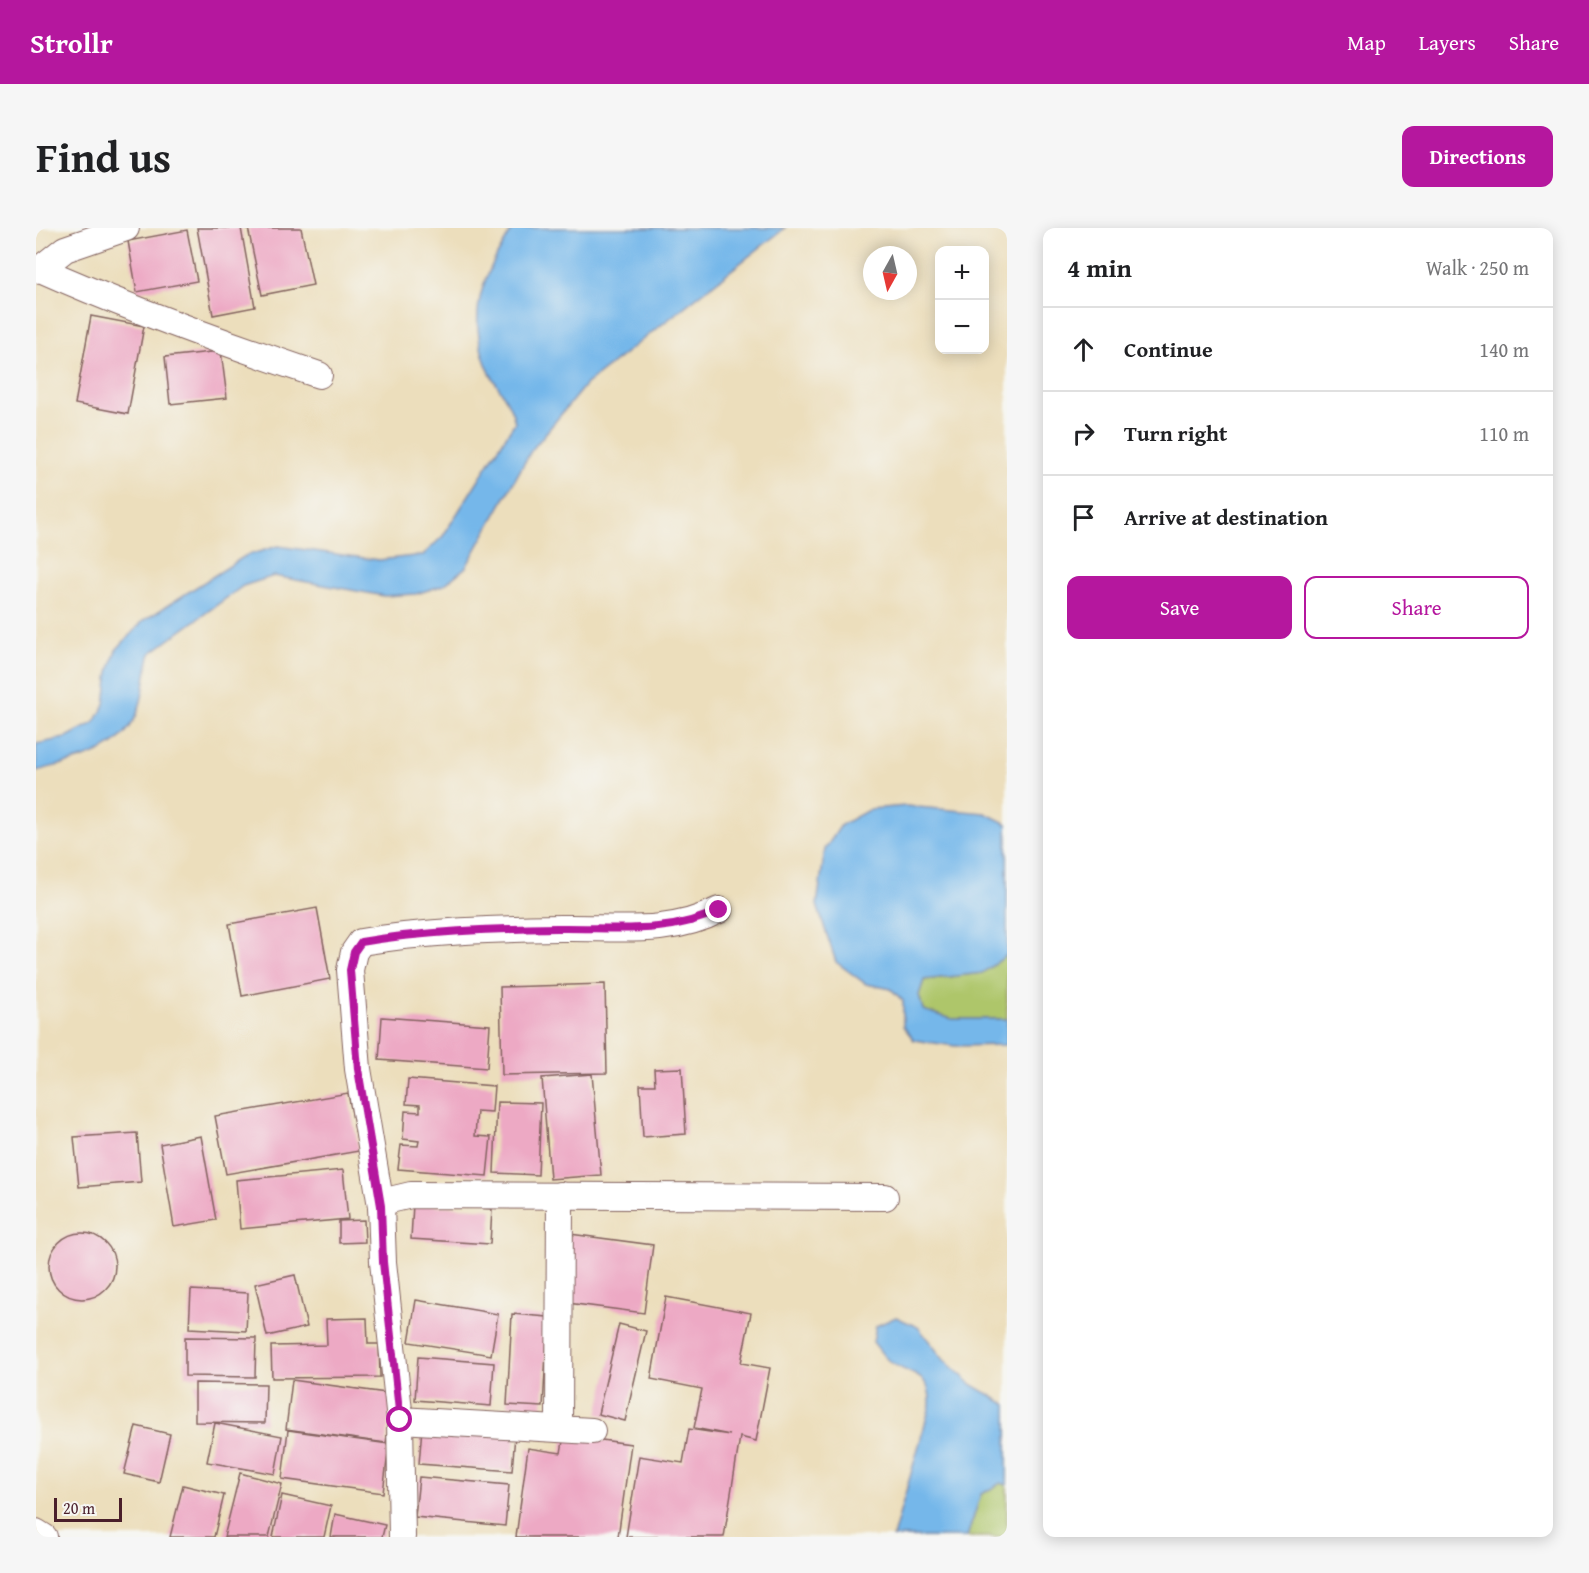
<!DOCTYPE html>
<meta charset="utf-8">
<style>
:root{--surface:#fff;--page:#f6f6f6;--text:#202124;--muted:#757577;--line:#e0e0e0;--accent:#b5179e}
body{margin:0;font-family:"Gentium Book Plus",serif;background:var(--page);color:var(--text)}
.controls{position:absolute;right:18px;top:18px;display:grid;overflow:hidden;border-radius:12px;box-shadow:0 3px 15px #0003}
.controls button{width:54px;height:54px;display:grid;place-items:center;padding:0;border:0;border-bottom:2px solid var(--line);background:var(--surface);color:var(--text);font:30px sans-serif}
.compass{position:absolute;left:827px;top:18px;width:54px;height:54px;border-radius:50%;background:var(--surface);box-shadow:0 3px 15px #0003;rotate:188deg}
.scale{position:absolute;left:18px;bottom:15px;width:68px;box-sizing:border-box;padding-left:6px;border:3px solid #4a1f2b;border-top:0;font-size:16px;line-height:21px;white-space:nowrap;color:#4a1f2b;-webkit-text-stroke:4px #f6f6f2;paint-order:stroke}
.stop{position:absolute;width:18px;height:18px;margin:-14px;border:4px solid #b5179e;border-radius:50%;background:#fff}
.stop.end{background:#b5179e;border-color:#fff;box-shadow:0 2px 6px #0008}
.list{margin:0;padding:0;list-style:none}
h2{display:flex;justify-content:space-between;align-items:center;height:78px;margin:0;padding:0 24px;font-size:26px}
h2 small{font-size:20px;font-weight:400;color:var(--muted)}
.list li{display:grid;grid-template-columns:39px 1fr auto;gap:18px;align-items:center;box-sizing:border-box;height:84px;padding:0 24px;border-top:2px solid var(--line)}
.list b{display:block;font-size:22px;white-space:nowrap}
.list em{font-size:20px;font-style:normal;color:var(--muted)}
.actions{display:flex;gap:12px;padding:18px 24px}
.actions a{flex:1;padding:14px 0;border:2px solid var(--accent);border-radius:12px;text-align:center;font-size:21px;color:var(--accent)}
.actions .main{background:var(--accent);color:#fff}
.icon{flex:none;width:33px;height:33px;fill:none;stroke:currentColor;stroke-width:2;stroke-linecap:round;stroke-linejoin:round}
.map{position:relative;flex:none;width:971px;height:1309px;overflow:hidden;border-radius:12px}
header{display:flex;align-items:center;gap:36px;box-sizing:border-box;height:84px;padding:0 30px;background:var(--accent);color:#fff}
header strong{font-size:28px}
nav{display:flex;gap:33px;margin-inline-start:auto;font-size:21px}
.intro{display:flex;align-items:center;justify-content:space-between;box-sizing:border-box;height:144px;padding:0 36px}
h1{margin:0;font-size:42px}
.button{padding:15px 27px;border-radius:12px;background:var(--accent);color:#fff;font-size:21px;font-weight:700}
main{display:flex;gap:36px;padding:0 36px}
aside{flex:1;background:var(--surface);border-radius:12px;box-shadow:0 3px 15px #0003}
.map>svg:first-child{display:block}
.green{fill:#aec66b;stroke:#7c724b;stroke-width:1.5}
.water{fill:#75b7ea;stroke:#606b8a;stroke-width:1.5}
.building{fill:#eda9c4}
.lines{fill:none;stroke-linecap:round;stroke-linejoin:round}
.street-casing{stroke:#83625e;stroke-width:28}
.street{stroke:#fff;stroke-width:26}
.route{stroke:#b5179e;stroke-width:8}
</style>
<header>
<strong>Strollr</strong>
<nav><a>Map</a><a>Layers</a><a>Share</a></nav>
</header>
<div class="intro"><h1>Find us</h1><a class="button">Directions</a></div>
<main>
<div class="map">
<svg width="971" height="1309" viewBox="0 0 971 1309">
<rect width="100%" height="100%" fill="#f6f6f2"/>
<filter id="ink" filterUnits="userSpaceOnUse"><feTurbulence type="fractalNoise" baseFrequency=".0167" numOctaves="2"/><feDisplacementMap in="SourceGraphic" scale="12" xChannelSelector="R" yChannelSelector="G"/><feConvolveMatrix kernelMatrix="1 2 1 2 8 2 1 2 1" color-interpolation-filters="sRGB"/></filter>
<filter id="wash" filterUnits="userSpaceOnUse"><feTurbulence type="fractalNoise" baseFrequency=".008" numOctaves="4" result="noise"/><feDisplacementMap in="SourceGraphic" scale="24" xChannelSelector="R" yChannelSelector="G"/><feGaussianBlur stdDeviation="1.35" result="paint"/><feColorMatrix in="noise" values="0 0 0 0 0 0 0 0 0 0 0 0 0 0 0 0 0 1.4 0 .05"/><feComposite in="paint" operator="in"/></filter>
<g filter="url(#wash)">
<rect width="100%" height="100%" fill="#ecdebc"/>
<!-- green -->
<g class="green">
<polygon points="971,727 971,791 916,791 887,782 883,767 888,752 946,745"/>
<polygon points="965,1255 971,1257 971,1309 931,1309 945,1266"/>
</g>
<!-- water -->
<g class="water">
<path d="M477,0H749L550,156L495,223L430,339L408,357L380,366L348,368L238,348L207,358L115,425C109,443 109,463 103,480C89,526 40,532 0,543V516L29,510L59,494L69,476L73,444L80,422L107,393L209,328L242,318L343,332L387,327L407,308L479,194C473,168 456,156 449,133C430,79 450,45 477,0Z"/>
<polygon points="870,578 949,585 971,596 971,727 946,745 888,752 883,767 887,782 916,791 971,791 971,817 919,818 878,812 867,798 867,773 855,761 830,756 800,734 781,677 789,621 805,597 834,581"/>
<path d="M860,1089L882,1099L908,1132L935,1156L971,1177V1257L965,1255L945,1266L931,1309H857L894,1178C896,1143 874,1149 853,1133C847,1128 842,1120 837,1114L840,1098Z"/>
</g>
<g id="blocks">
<!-- building -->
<g class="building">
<polygon points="161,0 205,0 219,79 177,87"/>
<polygon points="212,0 265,0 277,57 226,67"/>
<polygon points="151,2 161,53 101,64 92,13"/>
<polygon points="55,88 108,98 92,186 39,176"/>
<polygon points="185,123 191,170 134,176 129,129"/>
<polygon points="281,680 294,751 206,768 193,696"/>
<polygon points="569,756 571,845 466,847 464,759"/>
<polygon points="346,789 454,797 451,840 343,832"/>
<polygon points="646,840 650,906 607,909 604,857 619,857 618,841"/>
<polygon points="556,846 565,947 514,951 506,850"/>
<polygon points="372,851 458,858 456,884 441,883 439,908 455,909 451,948 362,941 365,917 382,918 383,913 367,911 369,883 384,884 384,877 370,876"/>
<polygon points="312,865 323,923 190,946 179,888"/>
<polygon points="461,874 505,875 502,947 458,945"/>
<polygon points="101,905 105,954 43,959 38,909"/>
<polygon points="165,908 180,992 138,999 124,916"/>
<polygon points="307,942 312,991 204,1001 200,952"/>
<polygon points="377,976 456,981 454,1016 375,1011"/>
<polygon points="328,992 329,1014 303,1015 303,993"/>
<circle cx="46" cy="1038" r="33"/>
<polygon points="534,1006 617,1017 608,1085 524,1074"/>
<polygon points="259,1047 271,1099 231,1108 219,1056"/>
<polygon points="155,1062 212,1065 210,1103 153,1100"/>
<polygon points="630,1069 715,1085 705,1135 734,1140 720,1213 704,1209 688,1309 590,1309 603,1228 647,1235 653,1201 694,1207 658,1200 666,1161 615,1151"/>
<polygon points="380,1072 462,1086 455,1127 373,1114"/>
<polygon points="476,1086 512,1089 507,1179 471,1177"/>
<polygon points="331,1090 332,1116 343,1116 344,1149 236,1150 235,1118 291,1117 290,1091"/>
<polygon points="583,1096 610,1103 589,1193 562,1186"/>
<polygon points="149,1109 220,1110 219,1149 149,1148"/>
<polygon points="382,1129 458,1135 455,1178 379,1172"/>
<polygon points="256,1152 357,1166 350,1215 250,1201"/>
<polygon points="159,1155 230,1156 229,1195 159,1194"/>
<polygon points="179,1195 246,1208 239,1246 171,1234"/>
<polygon points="100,1198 134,1206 123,1254 88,1246"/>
<polygon points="386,1200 479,1207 476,1243 383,1236"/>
<polygon points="252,1202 353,1216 347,1265 246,1251"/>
<polygon points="528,1207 595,1216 582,1309 480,1309 492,1220 525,1225"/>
<polygon points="204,1245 246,1256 233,1309 188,1309"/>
<polygon points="383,1249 473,1257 469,1298 379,1289"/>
<polygon points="147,1257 188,1267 178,1309 134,1309"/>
<polygon points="246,1267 295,1278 288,1309 237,1309"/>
<polygon points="299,1286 349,1297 346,1309 295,1309"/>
</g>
</g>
</g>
<g filter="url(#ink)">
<use href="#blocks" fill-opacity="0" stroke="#83625e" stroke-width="1.5"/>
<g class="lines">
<defs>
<g id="street">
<polyline points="4,41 29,21 90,0"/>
<path d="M0,42L4,41C96,82 188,115 283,147"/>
<polyline points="345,978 354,972 375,967 849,969"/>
<polyline points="364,1192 556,1203"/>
<polyline points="523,1201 524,967"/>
<polyline points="0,1304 8,1309"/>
<path d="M366,1309L364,1192L347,1034L345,978L322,841L314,742L318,724L325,714C390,703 460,701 526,700C580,699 633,708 683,682"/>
</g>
</defs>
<!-- street casing -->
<use href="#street" class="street-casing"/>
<!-- street -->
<use href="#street" class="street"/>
</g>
</g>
<g class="lines" filter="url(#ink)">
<!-- route -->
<path class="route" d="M364,1192L347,1034L345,978L322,841L314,742L318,724L325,714C389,703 456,701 521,700C577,699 632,708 683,682"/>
</g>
</svg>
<div class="controls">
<button>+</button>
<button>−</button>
</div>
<svg class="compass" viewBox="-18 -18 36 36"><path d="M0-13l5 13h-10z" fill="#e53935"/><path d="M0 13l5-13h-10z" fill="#757577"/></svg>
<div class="scale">20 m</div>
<div class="stop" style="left:364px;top:1192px"></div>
<div class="stop end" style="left:683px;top:682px"></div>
</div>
<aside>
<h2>4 min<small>Walk · 250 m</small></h2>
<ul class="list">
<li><svg class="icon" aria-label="ahead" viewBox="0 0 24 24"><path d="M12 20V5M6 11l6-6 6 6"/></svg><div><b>Continue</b></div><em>140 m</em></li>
<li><svg class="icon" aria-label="right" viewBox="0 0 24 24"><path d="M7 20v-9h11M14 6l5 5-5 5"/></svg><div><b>Turn right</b></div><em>110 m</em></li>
<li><svg class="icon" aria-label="arrive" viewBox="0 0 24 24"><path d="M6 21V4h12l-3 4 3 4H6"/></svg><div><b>Arrive at destination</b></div></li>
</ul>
<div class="actions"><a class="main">Save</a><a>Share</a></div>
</aside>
</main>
